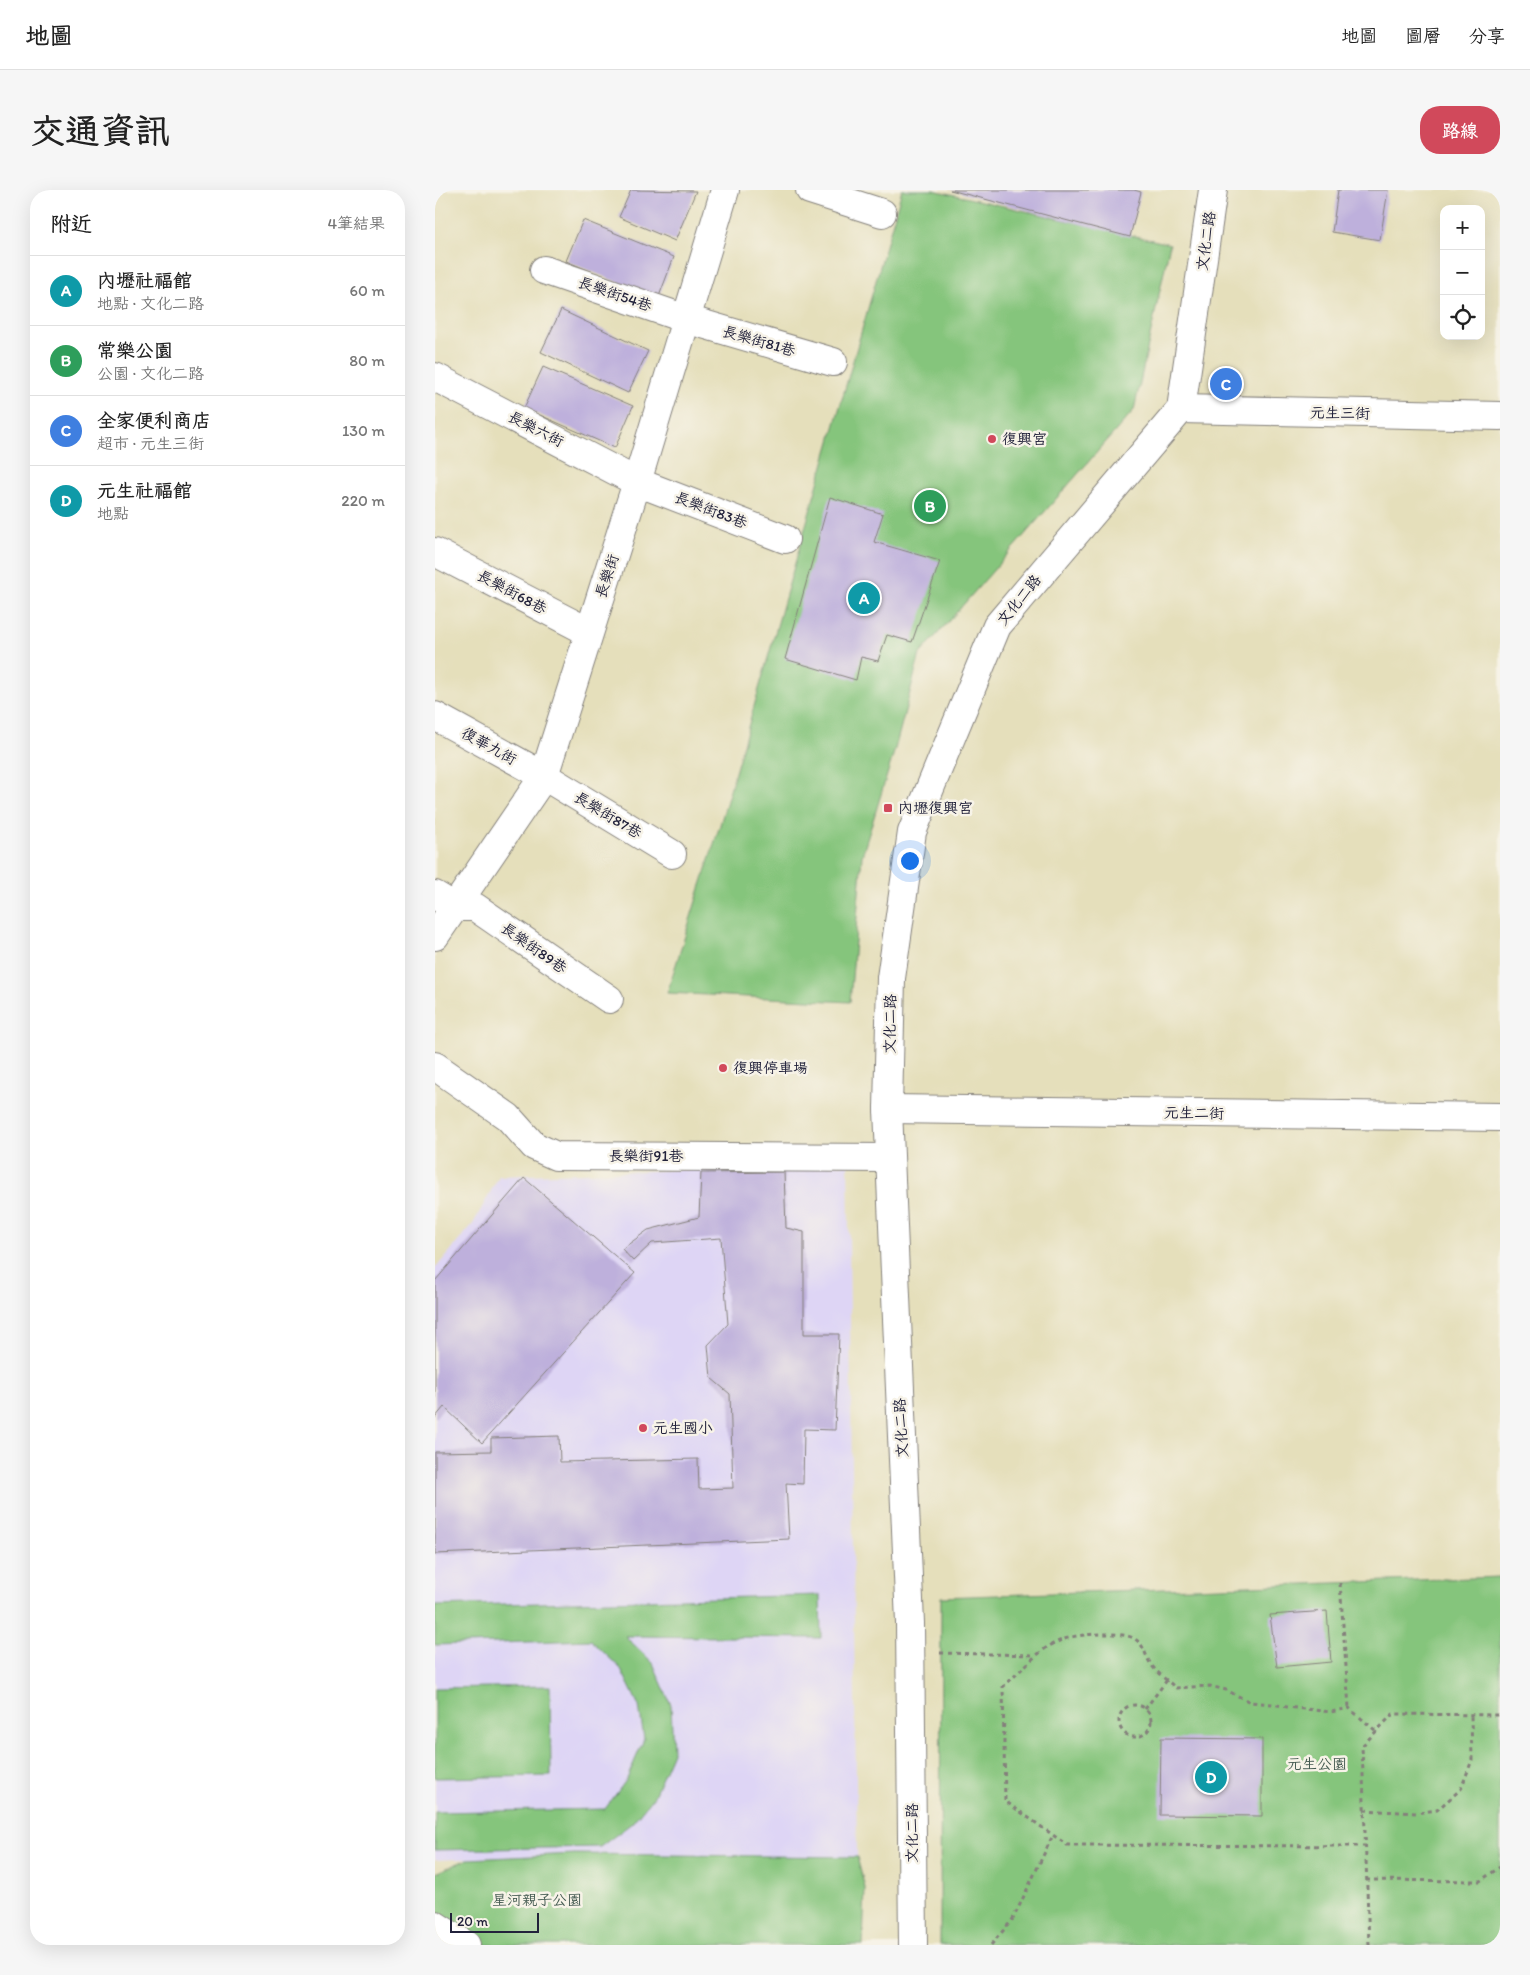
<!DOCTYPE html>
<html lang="zh-TW">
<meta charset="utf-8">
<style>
:root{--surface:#fff;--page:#f6f6f6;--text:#222;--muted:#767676;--line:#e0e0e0;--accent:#d1495b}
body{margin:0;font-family:Itim,"LXGW WenKai TC",sans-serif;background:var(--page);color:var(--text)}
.controls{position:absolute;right:15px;top:15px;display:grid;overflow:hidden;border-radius:10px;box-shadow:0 5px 20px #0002}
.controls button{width:45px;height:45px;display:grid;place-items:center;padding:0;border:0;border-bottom:1px solid var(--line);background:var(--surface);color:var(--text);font:25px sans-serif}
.scale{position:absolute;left:15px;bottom:12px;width:89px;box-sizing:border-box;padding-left:5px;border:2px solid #22223b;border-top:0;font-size:14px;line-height:18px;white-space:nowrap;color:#22223b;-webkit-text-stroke:4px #f7f3e8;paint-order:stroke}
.you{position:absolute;left:474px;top:670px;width:18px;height:18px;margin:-12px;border:4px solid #fff;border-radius:50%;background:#1a73e8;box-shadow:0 0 0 8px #1a73e833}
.badge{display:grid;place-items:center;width:32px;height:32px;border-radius:50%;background:var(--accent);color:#fff;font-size:16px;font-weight:700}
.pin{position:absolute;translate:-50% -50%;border:2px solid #fff;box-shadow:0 1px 5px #0006}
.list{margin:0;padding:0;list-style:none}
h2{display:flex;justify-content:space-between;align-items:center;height:65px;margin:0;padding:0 20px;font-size:21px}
h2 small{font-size:16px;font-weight:400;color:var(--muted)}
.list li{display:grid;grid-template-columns:32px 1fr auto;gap:15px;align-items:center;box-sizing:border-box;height:70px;padding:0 20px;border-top:1px solid var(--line)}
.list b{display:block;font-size:19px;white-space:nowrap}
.list p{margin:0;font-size:16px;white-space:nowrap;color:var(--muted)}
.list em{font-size:16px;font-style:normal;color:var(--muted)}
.icon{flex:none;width:28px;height:28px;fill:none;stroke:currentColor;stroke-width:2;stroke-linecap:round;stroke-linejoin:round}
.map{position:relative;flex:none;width:1065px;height:1755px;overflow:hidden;border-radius:20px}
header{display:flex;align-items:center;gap:30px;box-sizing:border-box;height:70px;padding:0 25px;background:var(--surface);border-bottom:1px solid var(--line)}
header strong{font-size:24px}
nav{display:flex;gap:28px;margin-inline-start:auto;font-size:18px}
.intro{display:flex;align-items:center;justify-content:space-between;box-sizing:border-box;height:120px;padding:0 30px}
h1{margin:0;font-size:35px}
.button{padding:12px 22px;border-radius:20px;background:var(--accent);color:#fff;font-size:18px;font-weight:700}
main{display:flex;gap:30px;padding:0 30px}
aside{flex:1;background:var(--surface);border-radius:20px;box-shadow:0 5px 20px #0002}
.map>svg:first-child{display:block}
.built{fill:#ded5f5}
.green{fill:#85c57c;stroke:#54745c}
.building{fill:#beb0dc}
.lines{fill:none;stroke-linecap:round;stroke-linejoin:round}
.minor-casing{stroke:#84807b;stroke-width:30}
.path{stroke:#84807b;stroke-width:3;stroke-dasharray:4 4;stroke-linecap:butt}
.minor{stroke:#fff;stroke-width:28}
.poi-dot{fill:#d1495b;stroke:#f7f3e8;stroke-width:2}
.labels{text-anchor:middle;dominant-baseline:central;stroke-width:5;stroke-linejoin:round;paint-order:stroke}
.street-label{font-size:15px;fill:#22223b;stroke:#f7f3e8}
.poi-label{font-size:15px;fill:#22223b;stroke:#f7f3e8;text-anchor:start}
.park-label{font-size:15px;fill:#455b52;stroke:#f7f3e8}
</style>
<header>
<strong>地圖</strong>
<nav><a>地圖</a><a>圖層</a><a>分享</a></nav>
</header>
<div class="intro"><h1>交通資訊</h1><a class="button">路線</a></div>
<main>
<aside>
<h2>附近<small>4筆結果</small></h2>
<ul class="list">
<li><span class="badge" style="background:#0f9aa8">A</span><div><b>內壢社福館</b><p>地點 · 文化二路</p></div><em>60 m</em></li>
<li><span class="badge" style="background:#2e9e5b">B</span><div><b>常樂公園</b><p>公園 · 文化二路</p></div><em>80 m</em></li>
<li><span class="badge" style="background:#3f7fe0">C</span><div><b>全家便利商店</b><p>超市 · 元生三街</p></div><em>130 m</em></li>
<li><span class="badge" style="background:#0f9aa8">D</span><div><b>元生社福館</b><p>地點</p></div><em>220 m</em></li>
</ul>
</aside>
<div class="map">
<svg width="1065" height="1755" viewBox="0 0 1065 1755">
<rect width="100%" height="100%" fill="#f7f3e8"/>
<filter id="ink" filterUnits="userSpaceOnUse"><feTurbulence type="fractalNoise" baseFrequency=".02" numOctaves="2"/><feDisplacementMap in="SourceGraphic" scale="10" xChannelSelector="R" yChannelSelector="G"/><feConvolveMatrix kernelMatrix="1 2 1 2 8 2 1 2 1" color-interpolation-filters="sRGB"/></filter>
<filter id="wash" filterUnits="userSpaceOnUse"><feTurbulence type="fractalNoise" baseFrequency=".0096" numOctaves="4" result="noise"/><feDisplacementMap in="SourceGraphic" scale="20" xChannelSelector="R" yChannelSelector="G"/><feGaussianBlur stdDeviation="1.12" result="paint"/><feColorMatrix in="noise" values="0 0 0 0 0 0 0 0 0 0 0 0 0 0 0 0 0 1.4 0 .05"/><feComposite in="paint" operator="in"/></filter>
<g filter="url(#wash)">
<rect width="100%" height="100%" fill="#e5dfbb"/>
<!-- built -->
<polygon class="built" points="413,974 422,1667 140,1664 0,1670 0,1079 38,1034 64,986"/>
<!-- green -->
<g class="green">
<polygon points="467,0 498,0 735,54 699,220 485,464 460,559 427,666 415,812 232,803 285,635"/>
<polygon points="1065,1387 1065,1755 505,1755 506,1407"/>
<polygon points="385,1405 386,1448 190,1446 218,1473 236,1515 238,1562 219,1606 197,1633 165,1657 0,1660 0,1622 170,1619 192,1589 209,1549 204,1516 186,1479 156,1450 0,1455 0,1416"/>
<polygon points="115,1496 116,1586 0,1588 0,1498"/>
<polygon points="140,1664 422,1667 430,1698 428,1755 45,1755 0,1727 0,1683 33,1669"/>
</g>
<g id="blocks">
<!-- building -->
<g class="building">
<polygon points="196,0 261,1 240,51 184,27"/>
<polygon points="515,0 699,0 706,2 695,47"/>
<polygon points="903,0 953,0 945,50 897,42"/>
<polygon points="148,30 239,67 223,109 131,71"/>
<polygon points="126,120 213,161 193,203 106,162"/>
<polygon points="108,177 198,216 180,258 89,218"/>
<polygon points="395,307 448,324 439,352 505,371 477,452 452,445 443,471 426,467 421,490 350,469"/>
<polygon points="349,982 351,1038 369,1042 369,1144 404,1144 400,1240 369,1239 368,1294 351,1293 354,1349 0,1364 0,1262 56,1261 56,1248 124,1246 125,1272 263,1269 264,1299 298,1298 295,1204 276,1188 273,1155 293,1134 286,1048 217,1053 198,1071 187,1059 213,1040 264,1027 266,983"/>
<polygon points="89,988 200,1083 47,1253 9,1217 0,1228 0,1091"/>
<polygon points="892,1421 896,1472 842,1477 835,1425"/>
<polygon points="726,1548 827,1549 827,1626 725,1625"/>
</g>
</g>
</g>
<g filter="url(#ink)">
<use href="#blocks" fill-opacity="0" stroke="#84807b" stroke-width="1"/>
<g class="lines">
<defs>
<g id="minor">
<polyline points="375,0 447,23"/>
<polyline points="109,80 251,129 398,172"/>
<polyline points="0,187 202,292 350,349"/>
<polyline points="746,219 1065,226"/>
<polyline points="0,362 154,442"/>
<polyline points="0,526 109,586 237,664"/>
<polyline points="0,705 20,717 40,717 174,809"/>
<polyline points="0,746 109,586 202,292 290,0"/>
<polyline points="0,876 73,927 99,956 121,966 454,968"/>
<polyline points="453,919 1065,927"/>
<polyline points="0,1735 31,1755"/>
<polyline points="478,1755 475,1433 453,919 456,788 477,642 562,436 746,219 778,0"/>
</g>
</defs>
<!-- minor casing -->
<use href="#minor" class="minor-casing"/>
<!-- path -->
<g class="path">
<polyline points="905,1393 914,1518"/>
<polyline points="505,1463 600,1465"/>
<circle cx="700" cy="1531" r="16"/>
<polyline points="710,1519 732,1490"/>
<polyline points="929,1620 981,1623 1002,1620 1026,1599 1037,1570 1036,1525"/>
<path d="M931,1656L632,1655L570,1611L568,1497C606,1462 614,1444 669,1444C678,1444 692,1444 700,1449C709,1455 709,1462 714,1471C720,1482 732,1490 741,1498L775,1496L791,1500L815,1512L837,1514L852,1517L896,1522L914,1518L941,1541"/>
<polyline points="931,1690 1045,1691 1065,1677"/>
<polyline points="556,1755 578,1729 618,1645"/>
<polyline points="934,1755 927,1556 958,1524 1065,1525"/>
</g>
<!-- minor -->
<use href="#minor" class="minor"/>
</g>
</g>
<!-- markers -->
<g class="poi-dot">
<circle cx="557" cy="249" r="5"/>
<rect x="448" y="613" width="10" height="10" rx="2.5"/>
<circle cx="288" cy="878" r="5"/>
<circle cx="208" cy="1238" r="5"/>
</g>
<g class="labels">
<!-- street labels -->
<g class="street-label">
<text transform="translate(771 51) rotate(-82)">文化二路</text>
<text transform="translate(180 104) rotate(19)">長樂街54巷</text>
<text transform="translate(324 151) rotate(16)">長樂街81巷</text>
<text transform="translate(905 223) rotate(1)">元生三街</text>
<text transform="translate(101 239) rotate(27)">長樂六街</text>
<text transform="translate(276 320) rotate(21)">長樂街83巷</text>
<text transform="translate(172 386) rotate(-72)">長樂街</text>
<text transform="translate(77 402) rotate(28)">長樂街68巷</text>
<text transform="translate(584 410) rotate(-51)">文化二路</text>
<text transform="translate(54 556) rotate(29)">復華九街</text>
<text transform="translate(173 625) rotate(31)">長樂街87巷</text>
<text transform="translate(99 758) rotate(35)">長樂街89巷</text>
<text transform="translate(455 834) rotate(-89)">文化二路</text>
<text transform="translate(759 923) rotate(1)">元生二街</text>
<text x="211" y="966">長樂街91巷</text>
<text transform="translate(466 1238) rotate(-93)">文化二路</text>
<text transform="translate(477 1643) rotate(-90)">文化二路</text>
</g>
<!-- poi labels -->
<g class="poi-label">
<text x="567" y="249">復興宮</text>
<text x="463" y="618">內壢復興宮</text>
<text x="298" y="878">復興停車場</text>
<text x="218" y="1238">元生國小</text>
</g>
<!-- park labels -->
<g class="park-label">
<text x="882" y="1574">元生公園</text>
<text x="102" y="1710">星河親子公園</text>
</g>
</g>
</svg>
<div class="controls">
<button>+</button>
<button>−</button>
<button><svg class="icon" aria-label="locate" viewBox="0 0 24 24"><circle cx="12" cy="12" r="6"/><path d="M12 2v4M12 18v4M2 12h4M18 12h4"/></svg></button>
</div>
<div class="scale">20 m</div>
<div class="you"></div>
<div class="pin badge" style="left:429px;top:408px;background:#0f9aa8">A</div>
<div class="pin badge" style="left:495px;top:316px;background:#2e9e5b">B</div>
<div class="pin badge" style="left:791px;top:194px;background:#3f7fe0">C</div>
<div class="pin badge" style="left:776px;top:1587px;background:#0f9aa8">D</div>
</div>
</main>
